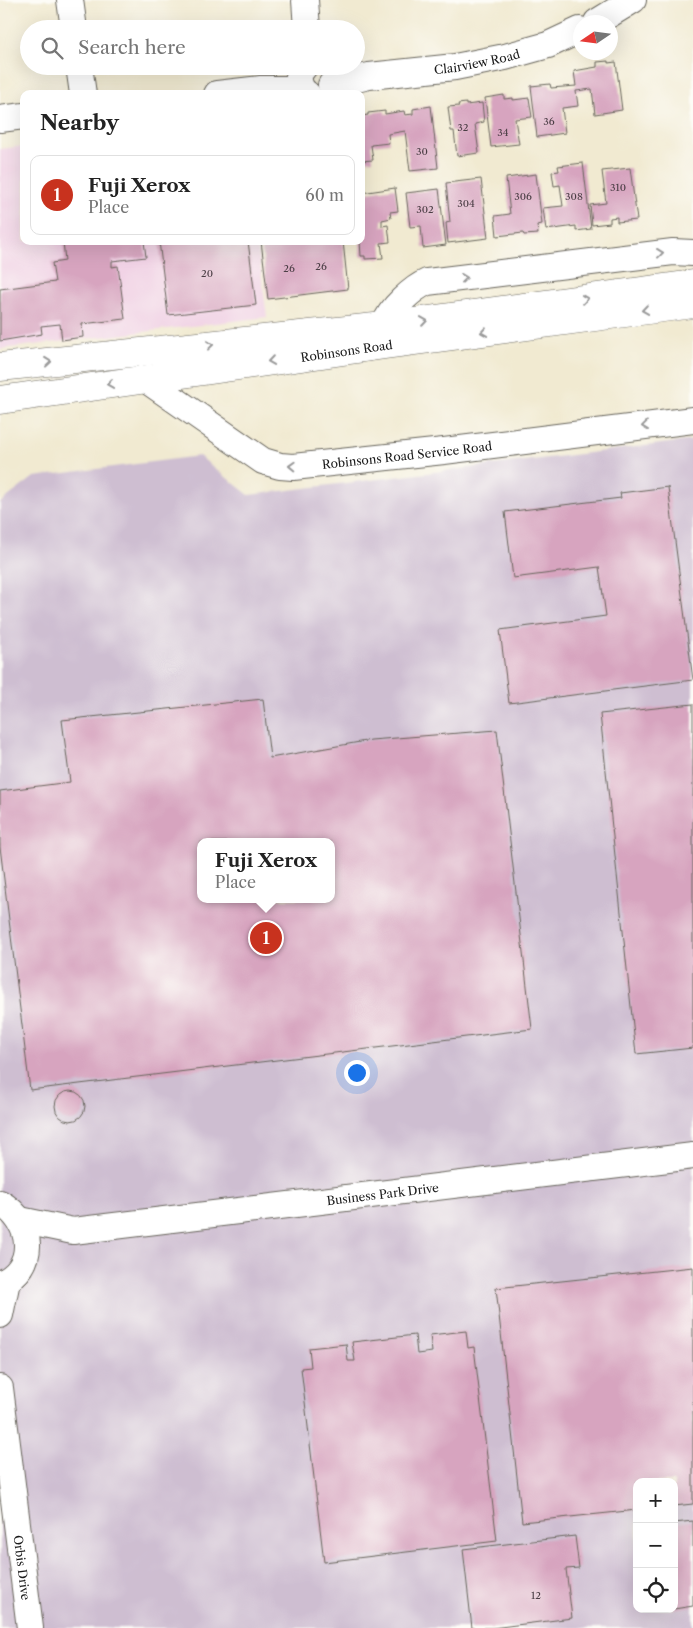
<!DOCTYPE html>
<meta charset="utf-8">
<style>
:root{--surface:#fff;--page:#f6f6f6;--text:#222;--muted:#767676;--line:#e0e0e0;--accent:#c8321e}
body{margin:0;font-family:"Libre Caslon Text",serif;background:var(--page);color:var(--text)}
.controls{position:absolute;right:15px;bottom:15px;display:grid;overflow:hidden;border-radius:10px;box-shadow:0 5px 20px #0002}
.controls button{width:45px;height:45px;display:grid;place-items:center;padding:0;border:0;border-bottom:1px solid var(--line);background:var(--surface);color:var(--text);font:25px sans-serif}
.compass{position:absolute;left:573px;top:15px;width:45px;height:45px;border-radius:50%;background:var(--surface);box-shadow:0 5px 20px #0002;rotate:257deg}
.you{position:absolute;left:356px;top:1072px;width:18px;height:18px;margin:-12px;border:4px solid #fff;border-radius:50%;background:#1a73e8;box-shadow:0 0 0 8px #1a73e833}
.badge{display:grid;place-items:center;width:32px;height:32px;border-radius:50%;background:var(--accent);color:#fff;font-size:16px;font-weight:700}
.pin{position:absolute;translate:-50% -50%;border:2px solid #fff;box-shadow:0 1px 5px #0006}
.popup{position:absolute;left:197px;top:838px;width:138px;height:65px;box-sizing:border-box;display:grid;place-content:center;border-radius:10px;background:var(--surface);filter:drop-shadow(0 1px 4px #0005);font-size:16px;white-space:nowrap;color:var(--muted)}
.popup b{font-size:19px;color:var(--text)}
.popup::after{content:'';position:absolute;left:50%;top:100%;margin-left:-10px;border:10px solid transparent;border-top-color:var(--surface)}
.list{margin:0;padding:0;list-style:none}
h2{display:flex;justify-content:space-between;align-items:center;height:65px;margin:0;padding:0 20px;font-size:21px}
h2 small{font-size:16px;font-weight:400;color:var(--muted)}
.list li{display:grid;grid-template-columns:32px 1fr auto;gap:15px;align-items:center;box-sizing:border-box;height:80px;margin:0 10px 10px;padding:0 10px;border:1px solid var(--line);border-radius:10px}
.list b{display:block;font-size:19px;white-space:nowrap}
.list p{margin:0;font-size:16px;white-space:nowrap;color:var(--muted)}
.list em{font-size:16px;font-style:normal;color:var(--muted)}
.icon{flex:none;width:28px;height:28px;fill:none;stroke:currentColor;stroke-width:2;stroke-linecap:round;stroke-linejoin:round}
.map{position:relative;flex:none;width:693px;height:1628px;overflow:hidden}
.search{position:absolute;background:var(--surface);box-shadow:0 5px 20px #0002;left:20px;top:20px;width:345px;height:55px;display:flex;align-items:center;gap:12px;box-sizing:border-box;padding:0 18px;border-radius:28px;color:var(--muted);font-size:19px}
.panel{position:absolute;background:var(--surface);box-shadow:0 5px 20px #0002;left:20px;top:90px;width:345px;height:155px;border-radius:10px}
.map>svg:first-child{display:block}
.built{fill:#f0d0e4}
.industrial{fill:#cebed1;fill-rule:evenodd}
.building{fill:#d7a4bf;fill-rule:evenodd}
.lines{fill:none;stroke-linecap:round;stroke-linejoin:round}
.minor-casing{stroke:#67645b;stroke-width:28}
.major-casing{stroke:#67645b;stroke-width:29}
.minor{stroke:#fff;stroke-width:26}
.major{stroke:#fff;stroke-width:28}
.oneway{stroke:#999}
.labels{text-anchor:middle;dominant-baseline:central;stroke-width:4.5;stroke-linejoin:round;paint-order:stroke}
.number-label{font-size:10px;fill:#4b3e45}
.street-label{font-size:12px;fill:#1c1c1c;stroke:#fdfcf7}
</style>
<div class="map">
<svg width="693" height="1628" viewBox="0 0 693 1628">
<rect width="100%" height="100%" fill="#fdfcf7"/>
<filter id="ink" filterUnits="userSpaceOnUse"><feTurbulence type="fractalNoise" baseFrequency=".02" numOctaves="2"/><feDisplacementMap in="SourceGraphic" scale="10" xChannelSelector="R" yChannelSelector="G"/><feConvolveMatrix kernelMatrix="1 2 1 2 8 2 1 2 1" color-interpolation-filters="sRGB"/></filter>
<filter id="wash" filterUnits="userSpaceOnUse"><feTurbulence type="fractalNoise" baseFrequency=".0096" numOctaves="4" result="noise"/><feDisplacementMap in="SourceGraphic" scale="20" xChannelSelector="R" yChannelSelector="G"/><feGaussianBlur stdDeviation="1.12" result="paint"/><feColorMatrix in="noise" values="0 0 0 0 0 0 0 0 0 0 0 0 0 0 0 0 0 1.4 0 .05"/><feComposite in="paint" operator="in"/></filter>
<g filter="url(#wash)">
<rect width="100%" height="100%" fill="#f1ead1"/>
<!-- built -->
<polygon class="built" points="24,146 24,241 257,241 267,317 0,349 0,149"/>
<!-- industrial -->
<path class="industrial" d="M693,440V1628H0V503L34,477L199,456L249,495ZM201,842H331V899H201ZM637,1482H674V1609H637Z"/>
<g id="blocks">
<!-- building -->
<g class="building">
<polygon points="608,61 608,63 616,62 622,110 595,114 592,89 576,91 578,106 562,108 565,133 537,137 531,86 550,84 551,88 576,86 574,71 597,67 597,62"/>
<polygon points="504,95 504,99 513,98 513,100 529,98 532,117 515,119 519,144 491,147 485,98"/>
<polygon points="466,103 466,105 482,103 484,122 475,124 479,153 457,156 454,131 451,131 448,107 459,106 458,104"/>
<polygon points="431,106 438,168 410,171 405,131 388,134 389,143 371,145 373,160 361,161 361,116 368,115 368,113 385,111 385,114 404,111 405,115 413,114 413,109"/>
<polygon points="583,163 591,229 576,231 576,226 546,230 543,208 563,206 560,185 554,186 552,172 559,171 558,166"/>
<polygon points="630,168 637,220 617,222 617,217 610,218 610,223 592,225 590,205 606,203 602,171"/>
<polygon points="536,174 542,224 537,225 538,234 524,235 523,233 497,236 495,216 510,214 506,178"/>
<polygon points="481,179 488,238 448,243 446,223 450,222 446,183"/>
<polygon points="395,188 398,211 390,212 391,218 382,220 382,226 388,225 390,242 381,243 383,258 365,259 365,256 361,256 360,241 363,238 361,193"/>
<polygon points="439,189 446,245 423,248 421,226 410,227 406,193"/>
<polygon points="63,241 144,241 146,257 112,261 112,267 118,266 125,319 82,324 83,337 62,340 60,324 41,326 42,334 0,341 0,289 55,282 52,263 65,261"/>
<polygon points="159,241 248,241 256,305 168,315"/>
<polygon points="261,241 343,241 348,289 268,299"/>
<polygon points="668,487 693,680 509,703 500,630 606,616 599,567 513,578 505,512 621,498 620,493"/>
<path d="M263,699L270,758L371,740L497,730L532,1029L30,1090L0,847V791L70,782L62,720ZM201,842H331V899H201Z"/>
<polygon points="693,704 693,1048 636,1054 600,714"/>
<circle cx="70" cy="1106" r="15"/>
<polygon points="693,1267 693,1504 674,1506 674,1482 637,1482 637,1510 522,1522 496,1288"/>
<polygon points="466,1331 468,1348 474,1347 497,1541 324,1562 301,1368 311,1367 309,1348 346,1344 348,1361 355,1361 352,1342 415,1335 417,1354 432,1352 430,1335"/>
<polygon points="693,1521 693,1606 674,1609 674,1523"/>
<polygon points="575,1536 579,1568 566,1569 572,1618 492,1628 472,1628 463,1549"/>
</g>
</g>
</g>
<g filter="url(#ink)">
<use href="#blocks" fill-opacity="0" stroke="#67645b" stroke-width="1"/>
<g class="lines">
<defs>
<g id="minor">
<polyline points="70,0 74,29"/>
<polyline points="305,0 307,29"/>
<polyline points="597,22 633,0"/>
<polyline points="79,66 83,94"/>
<path d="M305,66C296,75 297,86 307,94"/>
<path id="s1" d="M331,85L369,76L455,67L505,57L548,45L580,30"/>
<polyline points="217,94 261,89 301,89"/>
<polyline points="0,119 24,116"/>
<path d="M385,344C385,338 383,330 385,324C390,309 413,288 427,282L673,252L693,253"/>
<path id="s2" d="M145,379L263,461L280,466L293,467L444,451L693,420"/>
<path d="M0,1203C34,1222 38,1267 0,1284"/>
<path id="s3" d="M20,1220L73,1231L693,1156"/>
<polyline points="0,1315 7,1281"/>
<path id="s4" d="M0,1388L30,1628"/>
</g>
<g id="major">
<polyline points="0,367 384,326 693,284"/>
<path id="s5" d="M0,400L385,345L693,304"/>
</g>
</defs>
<!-- minor casing -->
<use href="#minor" class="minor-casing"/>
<!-- major casing -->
<use href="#major" class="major-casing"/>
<!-- minor -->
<use href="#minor" class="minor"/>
<!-- major -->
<use href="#major" class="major"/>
</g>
<!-- one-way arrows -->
<defs><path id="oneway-chevron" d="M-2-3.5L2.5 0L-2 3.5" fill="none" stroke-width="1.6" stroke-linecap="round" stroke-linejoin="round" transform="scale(1.25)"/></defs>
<g class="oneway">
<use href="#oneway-chevron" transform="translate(660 253) rotate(-7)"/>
<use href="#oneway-chevron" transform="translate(464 278) rotate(-7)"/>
<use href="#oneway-chevron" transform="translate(585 299) rotate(-8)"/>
<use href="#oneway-chevron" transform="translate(645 310) rotate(172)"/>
<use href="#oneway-chevron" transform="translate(424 321) rotate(-8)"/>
<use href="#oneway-chevron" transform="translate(484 332) rotate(172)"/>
<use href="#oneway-chevron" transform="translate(210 345) rotate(-6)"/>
<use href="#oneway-chevron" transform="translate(271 361) rotate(172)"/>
<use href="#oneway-chevron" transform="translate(48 362) rotate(-6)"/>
<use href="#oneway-chevron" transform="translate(110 384) rotate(172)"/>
<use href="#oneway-chevron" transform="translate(645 426) rotate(173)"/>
<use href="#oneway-chevron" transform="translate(292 466) rotate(-178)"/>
</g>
</g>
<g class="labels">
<!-- number labels -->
<g class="number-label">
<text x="549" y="121">36</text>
<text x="463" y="127">32</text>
<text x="503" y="132">34</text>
<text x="422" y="151">30</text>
<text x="618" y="187">310</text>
<text x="523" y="196">306</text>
<text x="574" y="196">308</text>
<text x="466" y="203">304</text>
<text x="425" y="209">302</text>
<text x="321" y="266">26</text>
<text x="289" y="268">26</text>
<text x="207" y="273">20</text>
<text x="536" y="1595">12</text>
</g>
<!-- street labels -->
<g class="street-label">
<text stroke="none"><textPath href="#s1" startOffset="148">Clairview Road</textPath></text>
<text stroke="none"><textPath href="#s5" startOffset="350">Robinsons Road</textPath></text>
<text stroke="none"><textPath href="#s2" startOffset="289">Robinsons Road Service Road</textPath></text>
<text stroke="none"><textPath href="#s3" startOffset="366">Business Park Drive</textPath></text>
<text stroke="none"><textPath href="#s4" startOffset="181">Orbis Drive</textPath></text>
</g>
</g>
</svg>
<div class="controls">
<button>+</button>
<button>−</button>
<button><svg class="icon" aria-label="locate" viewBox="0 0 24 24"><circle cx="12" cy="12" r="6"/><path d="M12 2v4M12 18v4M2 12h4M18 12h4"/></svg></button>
</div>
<svg class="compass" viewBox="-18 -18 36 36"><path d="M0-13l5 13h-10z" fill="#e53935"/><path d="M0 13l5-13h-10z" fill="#767676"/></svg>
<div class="you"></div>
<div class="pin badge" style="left:266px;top:938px">1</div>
<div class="popup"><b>Fuji Xerox</b>Place</div>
<div class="search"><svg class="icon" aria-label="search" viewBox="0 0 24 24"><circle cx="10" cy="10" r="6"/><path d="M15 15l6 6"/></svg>Search here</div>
<section class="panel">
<h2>Nearby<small></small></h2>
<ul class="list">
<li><span class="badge">1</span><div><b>Fuji Xerox</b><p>Place</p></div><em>60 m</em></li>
</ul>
</section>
</div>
